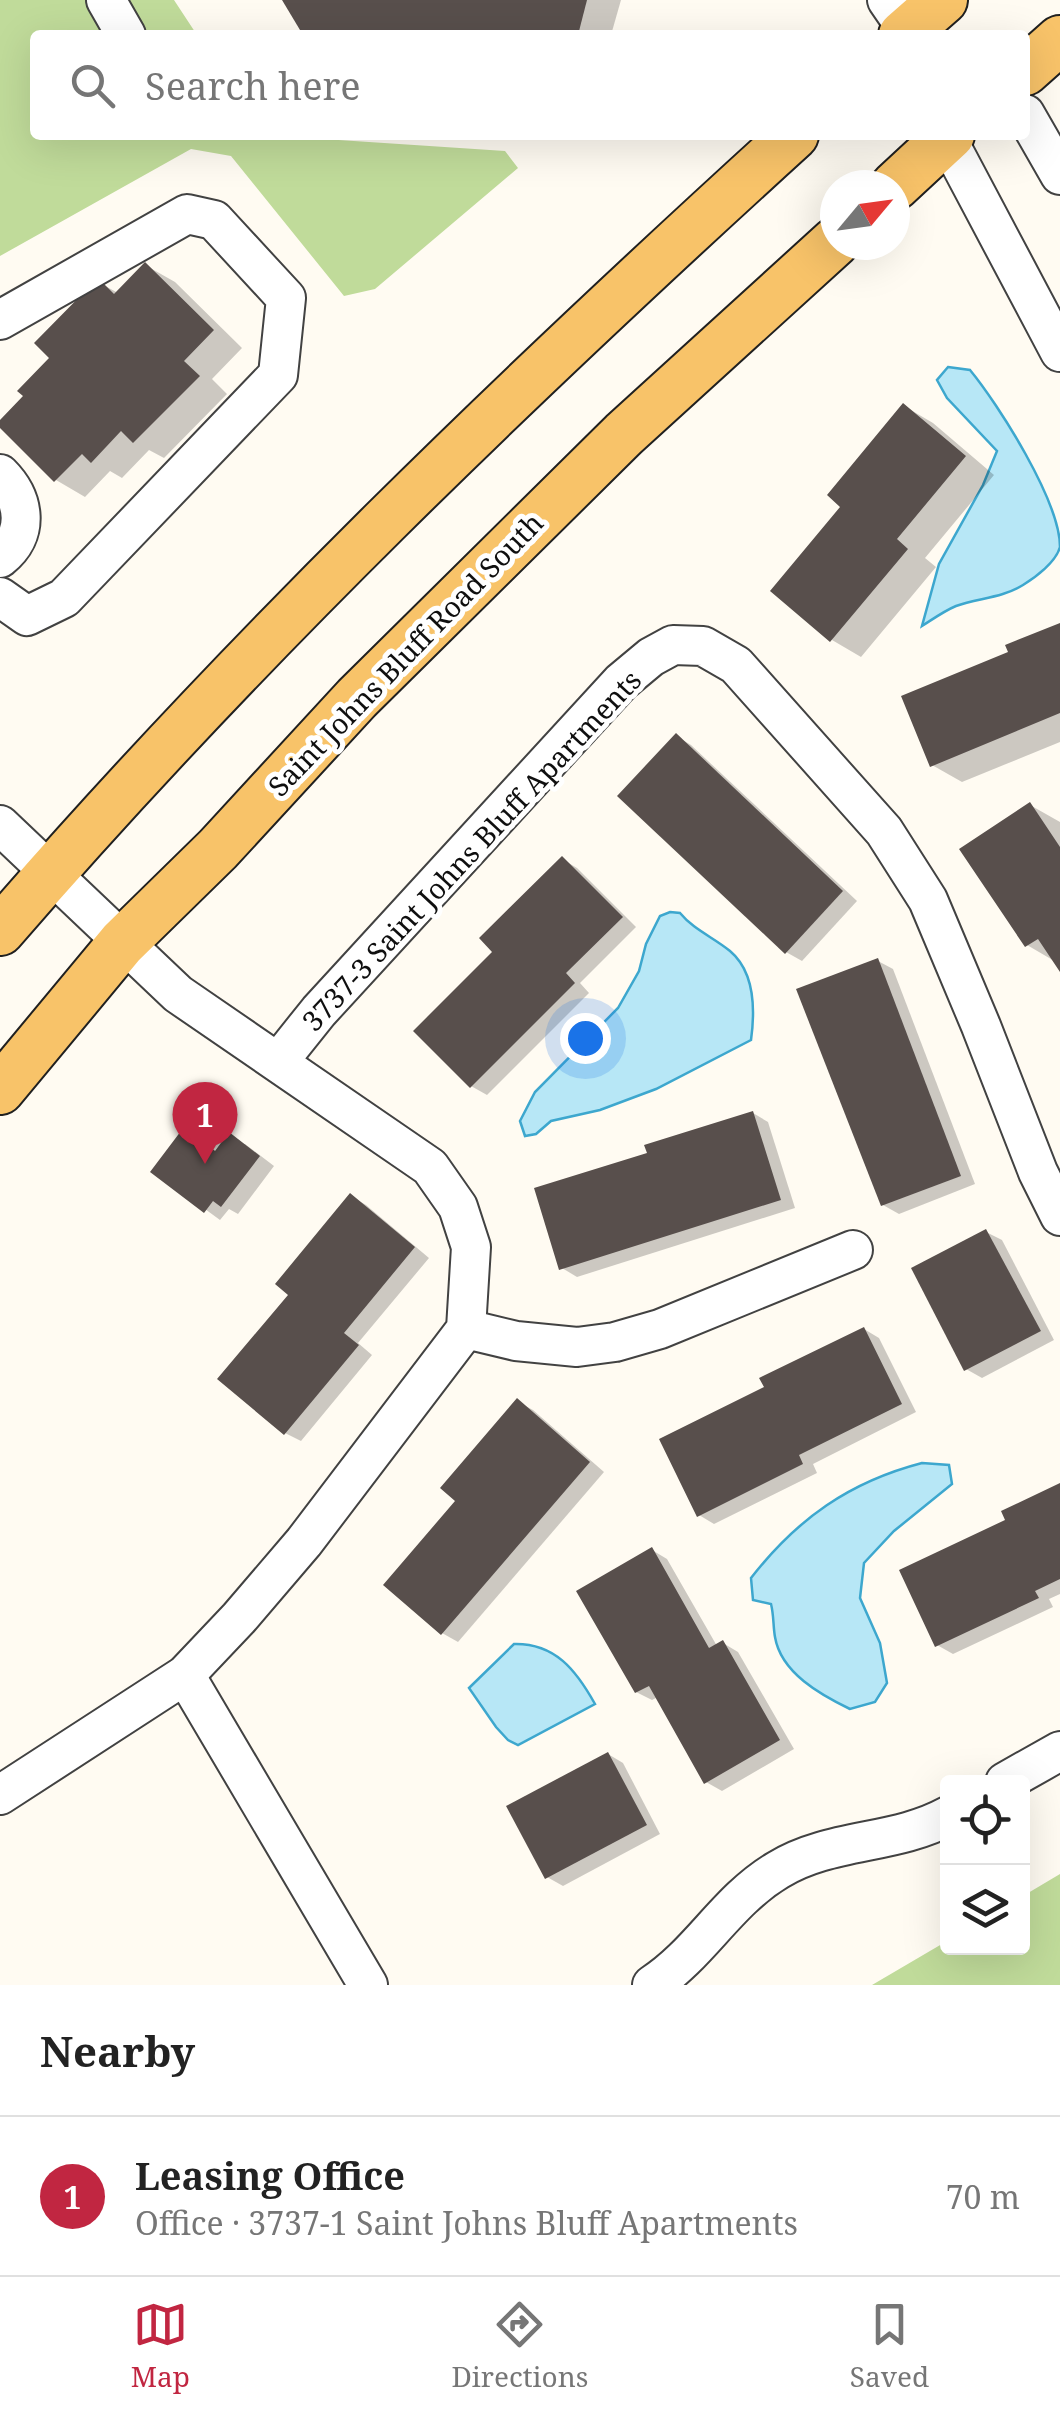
<!DOCTYPE html>
<meta charset="utf-8">
<style>
:root{--surface:#fff;--page:#f2f2f2;--text:#222;--muted:#767676;--line:#e0e0e0;--accent:#c12641}
body{margin:0;font-family:"Noto Serif",serif;background:var(--page);color:var(--text)}
.controls{position:absolute;right:30px;bottom:30px;display:grid;overflow:hidden;border-radius:10px;box-shadow:0 10px 40px #0002}
.controls button{width:90px;height:90px;display:grid;place-items:center;padding:0;border:0;border-bottom:2px solid var(--line);background:var(--surface);color:var(--text);font:50px sans-serif}
.compass{position:absolute;left:820px;top:170px;width:90px;height:90px;border-radius:50%;background:var(--surface);box-shadow:0 10px 40px #0002;rotate:61deg}
.you{position:absolute;left:585px;top:1038px;width:35px;height:35px;margin:-25px;border:8px solid #fff;border-radius:50%;background:#1a73e8;box-shadow:0 0 0 15px #1a73e833}
.badge{display:grid;place-items:center;width:65px;height:65px;border-radius:50%;background:var(--accent);color:#fff;font-size:32px;font-weight:700}
.pin{position:absolute;translate:-50% -82px;filter:drop-shadow(0 2px 5px #0008)}
.pin::after{content:'';position:absolute;top:52px;width:35px;height:30px;background:inherit;clip-path:polygon(0 0,100% 0,50% 100%)}
.list{margin:0;padding:0;list-style:none}
h2{display:flex;justify-content:space-between;align-items:center;height:130px;margin:0;padding:0 40px;font-size:42px}
h2 small{font-size:32px;font-weight:400;color:var(--muted)}
.list li{display:grid;grid-template-columns:65px 1fr auto;gap:30px;align-items:center;box-sizing:border-box;height:160px;padding:0 40px;border-top:2px solid var(--line)}
.list b{display:block;font-size:38px;white-space:nowrap}
.list p{margin:0;font-size:32px;white-space:nowrap;color:var(--muted)}
.list em{font-size:32px;font-style:normal;color:var(--muted)}
.icon{flex:none;width:55px;height:55px;fill:none;stroke:currentColor;stroke-width:2;stroke-linecap:round;stroke-linejoin:round}
.map{position:relative;flex:none;width:1060px;height:1985px;overflow:hidden}
.search{position:absolute;background:var(--surface);box-shadow:0 10px 40px #0002;left:30px;right:30px;top:30px;height:110px;display:flex;align-items:center;gap:25px;box-sizing:border-box;padding:0 35px;border-radius:10px;color:var(--muted);font-size:38px}
.sheet{height:290px;background:var(--surface)}
nav{display:flex;justify-content:space-around;align-items:center;box-sizing:border-box;height:140px;border-top:2px solid var(--line);background:var(--surface);font-size:28px;color:var(--muted)}
nav a{display:grid;justify-items:center;gap:5px}
nav .on{color:var(--accent)}
.map>svg:first-child{display:block}
.forest{fill:#c0db9a}
.water{fill:#b7e7f6;stroke:#3da7ce;stroke-width:2.5}
.shadow{fill:#0003}
.building{fill:#584f4c}
.lines{fill:none;stroke-linecap:round;stroke-linejoin:round}
.minor-casing{stroke:#424242;stroke-width:42}
.major-casing{stroke:#202020;stroke-width:52}
.minor{stroke:#fff;stroke-width:38}
.major{stroke:#f8c369;stroke-width:48}
.labels{text-anchor:middle;dominant-baseline:central;stroke-width:10;stroke-linejoin:round;paint-order:stroke}
.street-label{font-size:28px;fill:#0f0f0f;stroke:#fff}
</style>
<div class="map">
<svg width="1060" height="1985" viewBox="0 0 1060 1985">
<rect width="100%" height="100%" fill="#fffbf2"/>
<!-- forest -->
<g class="forest">
<polygon points="0,0 174,0 197,35 35,35 35,135 263,135 505,151 518,168 375,289 344,296 231,156 191,149 0,256"/>
<polygon points="1060,1874 1060,1985 872,1985 947,1941 948,1948 1022,1948 1023,1896"/>
</g>
<!-- water -->
<g class="water">
<path d="M948,367L970,370C998,404 1060,501 1060,547C1056,562 1036,577 1023,585C1002,598 978,598 956,606C944,611 933,619 922,626L939,564L983,485L997,451L947,398L937,380Z"/>
<path d="M670,912L680,913C694,930 713,937 730,951C755,972 755,1011 751,1040L656,1089L600,1110L551,1121L536,1134L525,1136L520,1121L535,1092L618,1008L639,971L646,944L660,916Z"/>
<path d="M922,1463L949,1465L952,1484L894,1531L864,1563L860,1598L880,1643L887,1683L875,1702L850,1709C821,1695 781,1673 775,1637C773,1626 774,1616 771,1604L753,1600L751,1578C797,1519 849,1482 922,1463Z"/>
<path d="M514,1644C555,1643 576,1670 595,1704L518,1745L508,1740L496,1727L469,1688Z"/>
</g>
<!-- shadow -->
<g class="shadow">
<polygon points="285,0 621,0 611,35 306,35"/>
<polygon points="145,265 175,282 242,348 212,379 227,394 164,458 149,450 122,478 110,471 85,497 56,480 0,424 27,396 98,282 118,293"/>
<polygon points="904,406 933,423 994,475 925,558 936,567 861,657 832,640"/>
<polygon points="1060,625 1060,742 962,782 932,765 1012,653"/>
<polygon points="676,736 691,745 857,901 802,961 786,952"/>
<polygon points="1030,805 1060,822 1060,968 1056,962 1027,945"/>
<polygon points="562,859 577,868 636,927 580,983 589,993 487,1095 471,1086 496,952"/>
<polygon points="878,961 893,969 975,1184 899,1214 883,1205"/>
<polygon points="753,1113 768,1122 795,1208 577,1277 562,1268"/>
<polygon points="184,1130 217,1152 245,1144 274,1166 238,1214 229,1209 220,1220 153,1171"/>
<polygon points="351,1196 366,1205 429,1258 358,1343 372,1355 301,1441 285,1433"/>
<polygon points="986,1232 1002,1240 1054,1340 982,1378 966,1369"/>
<polygon points="864,1329 879,1338 916,1412 813,1464 817,1473 714,1524 699,1515 767,1389"/>
<polygon points="518,1402 533,1410 604,1472 458,1642 442,1633 459,1501"/>
<polygon points="1060,1486 1060,1594 1049,1599 1053,1607 953,1654 937,1645 1008,1521"/>
<polygon points="652,1550 667,1559 717,1646 723,1643 738,1652 794,1749 722,1791 706,1782 658,1697 652,1700 636,1692"/>
<polygon points="608,1754 623,1763 660,1834 563,1886 547,1877"/>
</g>
<!-- building -->
<g class="building">
<polygon points="282,0 587,0 578,35 303,35"/>
<polygon points="145,262 214,330 184,361 200,376 133,443 121,431 91,463 82,454 54,482 0,428 0,420 23,396 17,391 49,358 34,343 98,278 114,294"/>
<polygon points="903,403 966,456 897,539 908,549 830,642 770,591 840,507 827,495"/>
<polygon points="1060,623 1060,713 930,767 901,696 1008,652 1005,645"/>
<polygon points="676,733 843,891 785,954 617,796"/>
<polygon points="1030,802 1060,847 1060,972 1038,939 1025,947 959,849"/>
<polygon points="562,856 623,917 566,973 575,983 470,1088 413,1031 492,952 479,938"/>
<polygon points="878,958 961,1176 881,1206 796,989"/>
<polygon points="753,1111 781,1200 559,1270 534,1188 647,1153 644,1145"/>
<polygon points="184,1127 215,1151 229,1132 260,1156 221,1207 213,1201 204,1213 150,1172"/>
<polygon points="350,1193 415,1247 344,1333 359,1345 284,1435 217,1379 288,1295 275,1284"/>
<polygon points="986,1229 1041,1331 964,1371 911,1268"/>
<polygon points="864,1327 902,1404 799,1455 803,1464 697,1517 659,1439 764,1387 759,1378"/>
<polygon points="517,1398 590,1462 441,1635 383,1585 455,1501 440,1488"/>
<polygon points="1060,1483 1060,1579 1035,1591 1039,1598 935,1647 899,1570 1005,1520 1001,1511"/>
<polygon points="652,1547 709,1648 723,1640 780,1740 704,1784 649,1686 635,1693 576,1591"/>
<polygon points="608,1752 647,1825 545,1879 506,1806"/>
</g>
<g class="lines">
<defs>
<g id="minor">
<polyline points="106,0 126,35"/>
<polyline points="887,0 911,35"/>
<polyline points="1025,114 1060,175"/>
<polyline points="945,135 1060,352"/>
<polyline points="0,320 187,214 214,220 286,298 278,375 64,598 27,616 0,597"/>
<path d="M0,474C25,499 30,534 0,558"/>
<polyline points="0,825 178,994 430,1167 458,1207 471,1247 466,1329 304,1542 239,1618 185,1675 0,1795"/>
<polyline points="279,1061 319,1011 621,682 651,657 673,645 703,646 736,665 884,831 928,900 981,1026 1038,1172 1060,1216"/>
<polyline points="466,1329 516,1341 577,1347 615,1342 660,1329 853,1250"/>
<polyline points="185,1675 368,1985"/>
<polyline points="1005,1782 1060,1751"/>
<path d="M652,1985C701,1953 726,1901 778,1870C830,1838 895,1845 948,1816"/>
</g>
<g id="major">
<polyline points="903,35 943,0"/>
<polyline points="1025,71 1060,40"/>
<polyline points="895,186 950,135"/>
<path d="M0,931C245,648 517,387 794,135"/>
<polyline points="0,1090 122,943 218,849 357,698 624,434 835,242"/>
</g>
</defs>
<!-- minor casing -->
<use href="#minor" class="minor-casing"/>
<!-- major casing -->
<use href="#major" class="major-casing"/>
<!-- minor -->
<use href="#minor" class="minor"/>
<!-- major -->
<use href="#major" class="major"/>
</g>
<g class="labels">
<!-- street labels -->
<g class="street-label">
<text transform="translate(405 654) rotate(-46)">Saint Johns Bluff Road South</text>
<text transform="translate(471 850) rotate(-47)">3737-3 Saint Johns Bluff Apartments</text>
</g>
</g>
</svg>
<div class="controls">
<button><svg class="icon" aria-label="locate" viewBox="0 0 24 24"><circle cx="12" cy="12" r="6"/><path d="M12 2v4M12 18v4M2 12h4M18 12h4"/></svg></button>
<button><svg class="icon" aria-label="layers" viewBox="0 0 24 24"><path d="M12 4l9 5-9 5-9-5zM3 14l9 5 9-5"/></svg></button>
</div>
<svg class="compass" viewBox="-18 -18 36 36"><path d="M0-13l5 13h-10z" fill="#e53935"/><path d="M0 13l5-13h-10z" fill="#767676"/></svg>
<div class="you"></div>
<div class="pin badge" style="left:205px;top:1164px">1</div>
<div class="search"><svg class="icon" aria-label="search" viewBox="0 0 24 24"><circle cx="10" cy="10" r="6"/><path d="M15 15l6 6"/></svg>Search here</div>
</div>
<section class="sheet">
<h2>Nearby<small></small></h2>
<ul class="list">
<li><span class="badge">1</span><div><b>Leasing Office</b><p>Office · 3737-1 Saint Johns Bluff Apartments</p></div><em>70 m</em></li>
</ul>
</section>
<nav>
<a class="on"><svg class="icon" aria-label="map" viewBox="0 0 24 24"><path d="M3 6l6-2 6 2 6-2v14l-6 2-6-2-6 2zM9 4v14M15 6v14"/></svg>Map</a>
<a><svg class="icon" aria-label="directions" viewBox="0 0 24 24"><path d="M12 3l9 9-9 9-9-9zM9 14v-3h6M13 9l2 2-2 2"/></svg>Directions</a>
<a><svg class="icon" aria-label="saved" viewBox="0 0 24 24"><path d="M7 4h10v16l-5-4-5 4z"/></svg>Saved</a>
</nav>
